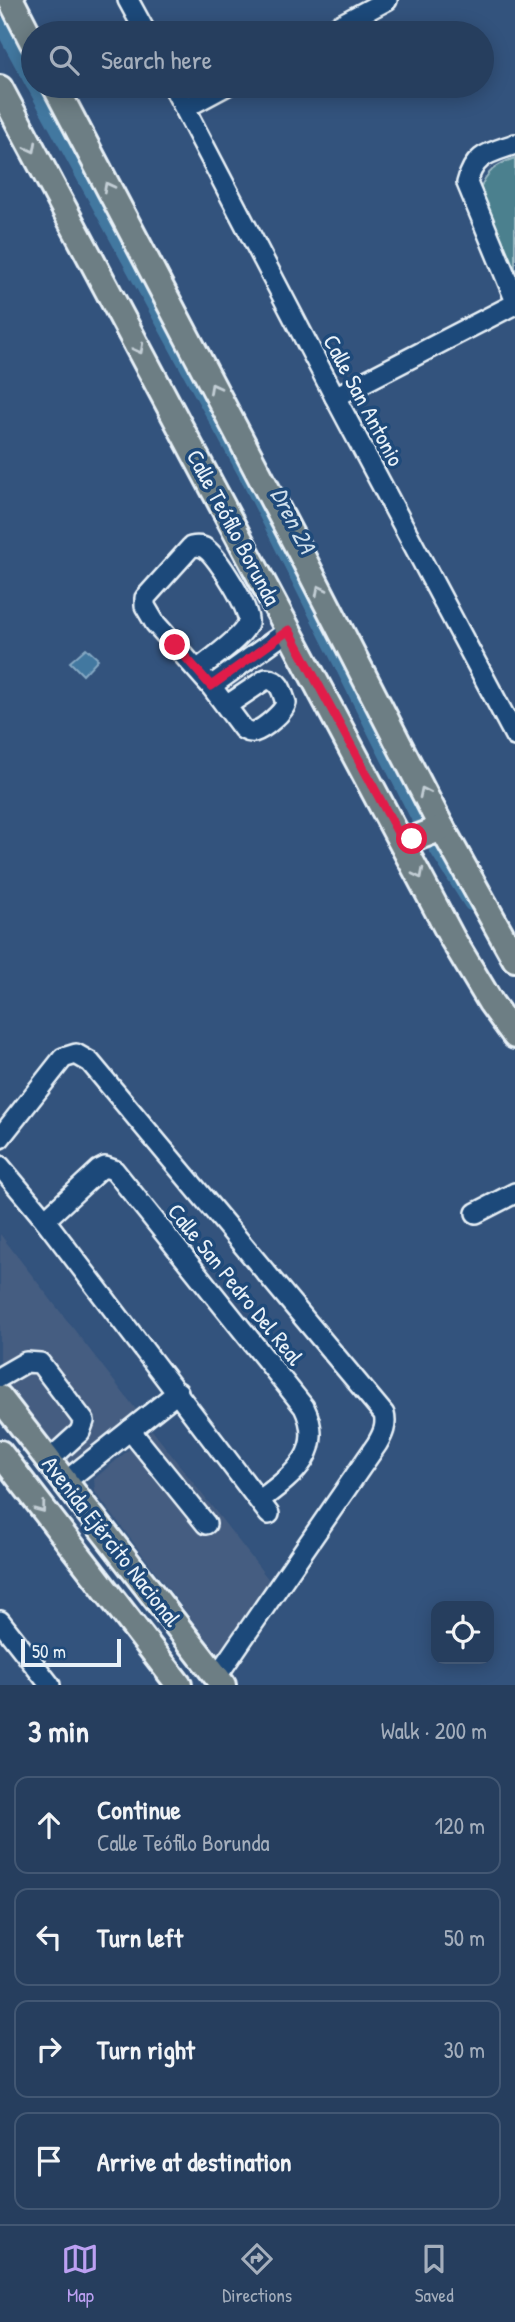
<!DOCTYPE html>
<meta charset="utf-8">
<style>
:root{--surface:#263e5e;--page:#324967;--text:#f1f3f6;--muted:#a4aebc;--line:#425773;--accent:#bca0f2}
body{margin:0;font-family:"Patrick Hand",sans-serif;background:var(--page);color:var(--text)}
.controls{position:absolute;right:21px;bottom:21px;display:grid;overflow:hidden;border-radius:14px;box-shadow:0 4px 18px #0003}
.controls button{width:63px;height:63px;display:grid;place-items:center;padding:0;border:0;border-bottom:2px solid var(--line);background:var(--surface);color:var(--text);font:35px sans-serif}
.scale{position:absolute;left:21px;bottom:18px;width:100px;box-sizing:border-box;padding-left:7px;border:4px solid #e8f1f8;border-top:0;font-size:19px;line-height:24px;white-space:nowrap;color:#e8f1f8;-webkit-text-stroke:5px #1f4a7a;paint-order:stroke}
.stop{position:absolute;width:21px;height:21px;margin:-16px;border:5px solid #e11d48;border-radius:50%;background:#fff}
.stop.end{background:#e11d48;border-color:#fff;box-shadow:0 2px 7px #0008}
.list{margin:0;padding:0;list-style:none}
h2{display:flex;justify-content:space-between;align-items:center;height:91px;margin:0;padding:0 28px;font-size:30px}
h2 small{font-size:23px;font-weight:400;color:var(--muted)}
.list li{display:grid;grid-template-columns:46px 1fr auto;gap:21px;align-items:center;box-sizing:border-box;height:98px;margin:0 14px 14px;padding:0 14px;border:2px solid var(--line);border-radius:14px}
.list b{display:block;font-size:26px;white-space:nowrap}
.list p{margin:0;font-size:23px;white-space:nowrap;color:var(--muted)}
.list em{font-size:23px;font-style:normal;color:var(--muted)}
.icon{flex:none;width:38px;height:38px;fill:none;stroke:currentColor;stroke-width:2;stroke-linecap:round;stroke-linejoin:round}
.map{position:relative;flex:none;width:515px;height:1685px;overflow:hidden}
.search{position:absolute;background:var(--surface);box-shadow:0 4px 18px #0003;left:21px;right:21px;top:21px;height:77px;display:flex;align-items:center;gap:18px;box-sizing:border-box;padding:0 24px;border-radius:38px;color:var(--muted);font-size:26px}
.sheet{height:539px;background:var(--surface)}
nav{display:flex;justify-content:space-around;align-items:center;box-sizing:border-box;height:98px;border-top:2px solid var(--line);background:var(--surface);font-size:19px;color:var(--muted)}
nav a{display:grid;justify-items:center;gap:4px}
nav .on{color:var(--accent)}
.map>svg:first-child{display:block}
.built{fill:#445d81}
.green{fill:#4c808e;stroke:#9ab8c3;stroke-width:2}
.water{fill:#4378a0;stroke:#85a8c3;stroke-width:2}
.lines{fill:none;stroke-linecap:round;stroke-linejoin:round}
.canal{stroke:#4378a0;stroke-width:14}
.minor-casing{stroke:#e8f1f8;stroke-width:24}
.major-casing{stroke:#e8f1f8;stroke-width:30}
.minor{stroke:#1f4a7a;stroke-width:19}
.major{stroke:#6d7e84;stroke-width:24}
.oneway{stroke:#c3ced5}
.route{stroke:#e11d48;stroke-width:9}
.labels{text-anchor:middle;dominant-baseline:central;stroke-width:7;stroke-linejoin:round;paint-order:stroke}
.street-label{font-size:23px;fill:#e8f1f8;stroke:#1f4a7a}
.water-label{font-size:24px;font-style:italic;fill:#cfdfeb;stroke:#1f4a7a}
</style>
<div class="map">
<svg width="515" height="1685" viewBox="0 0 515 1685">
<rect width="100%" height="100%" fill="#33537d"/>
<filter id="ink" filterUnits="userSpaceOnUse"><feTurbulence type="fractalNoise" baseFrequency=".0143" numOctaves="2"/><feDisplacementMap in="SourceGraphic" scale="14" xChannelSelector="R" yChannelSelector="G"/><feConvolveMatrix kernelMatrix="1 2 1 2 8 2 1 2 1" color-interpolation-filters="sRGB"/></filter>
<g filter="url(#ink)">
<!-- built -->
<g class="built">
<polygon points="0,1234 138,1412 77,1463 67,1463 0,1377"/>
<polygon points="152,1430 273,1585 220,1657 95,1492 94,1479"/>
</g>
<!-- green -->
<path class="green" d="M515,158V271L479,191C486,172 496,164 515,158Z"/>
<!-- water -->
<polygon class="water" points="86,648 98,659 83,675 70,662"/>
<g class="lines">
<!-- canal -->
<g class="canal">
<polyline points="0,24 33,85"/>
<polyline points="34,86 248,479 423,828 471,904"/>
</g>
<defs>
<g id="minor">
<polyline points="128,0 146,33"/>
<polyline points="325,33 387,0"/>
<polyline points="173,86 335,397 515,736"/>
<polyline points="185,108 226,86"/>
<path d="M515,144C490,153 474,154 467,183L515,299"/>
<polyline points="335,397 515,304"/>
<path d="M197,670C210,660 243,637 248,623C252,611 217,556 206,549C202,546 196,546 191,547L145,598V606L155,623L211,686L243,729C247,731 249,733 254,732C264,729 284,712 286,703C282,691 280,680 266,679L226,706"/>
<polyline points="211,686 289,630"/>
<path d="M0,1138L63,1058L76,1054L90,1062L384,1414C387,1425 383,1434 377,1444L217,1676"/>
<polyline points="0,1166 45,1220 269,1514"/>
<polyline points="476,1213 515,1193"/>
<path d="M45,1220L99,1170L105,1167L114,1170L304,1407C326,1452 293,1475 260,1500"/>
<polyline points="0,1377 26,1362 40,1363 84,1421 80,1432 49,1460"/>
<polyline points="130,1430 206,1524"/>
<polyline points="66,1481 178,1392"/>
<polyline points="0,1621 50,1685"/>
</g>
<g id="major">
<polyline points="11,0 33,43"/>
<polyline points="55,86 298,548 442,828 515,959"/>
<polyline points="0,88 452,938 491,1003 515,1036"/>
<polyline points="403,843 442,828"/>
<polyline points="0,1398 223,1685"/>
<polyline points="0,1453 179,1685"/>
</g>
</defs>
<!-- minor casing -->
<use href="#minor" class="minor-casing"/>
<!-- major casing -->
<use href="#major" class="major-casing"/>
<!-- minor -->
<use href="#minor" class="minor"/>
<!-- major -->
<use href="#major" class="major"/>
</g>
<!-- one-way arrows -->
<defs><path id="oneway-chevron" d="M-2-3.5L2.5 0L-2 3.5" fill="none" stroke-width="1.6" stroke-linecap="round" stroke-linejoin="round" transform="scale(1.75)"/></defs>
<g class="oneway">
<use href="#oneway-chevron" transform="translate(32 148) rotate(62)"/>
<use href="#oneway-chevron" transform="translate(108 187) rotate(-118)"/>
<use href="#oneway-chevron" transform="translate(139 349) rotate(62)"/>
<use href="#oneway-chevron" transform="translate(214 388) rotate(-118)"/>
<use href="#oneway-chevron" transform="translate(320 590) rotate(-117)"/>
<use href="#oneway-chevron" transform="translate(424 792) rotate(-116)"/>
<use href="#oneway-chevron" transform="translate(419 874) rotate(63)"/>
<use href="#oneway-chevron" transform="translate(41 1508) rotate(53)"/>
</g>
</g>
<g class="lines" filter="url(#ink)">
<!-- route -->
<polyline class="route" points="175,645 211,686 289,630 403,842 412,839"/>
</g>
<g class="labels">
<!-- street labels -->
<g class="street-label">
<text transform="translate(364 400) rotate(62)">Calle San Antonio</text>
<text transform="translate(234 527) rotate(62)">Calle Teófilo Borunda</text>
<text transform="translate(236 1284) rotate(51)">Calle San Pedro Del Real</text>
<text transform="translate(112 1541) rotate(52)">Avenida Ejército Nacional</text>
</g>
<!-- water labels -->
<g class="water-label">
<text transform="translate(294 520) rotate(63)">Dren 2A</text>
</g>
</g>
</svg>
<div class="controls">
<button><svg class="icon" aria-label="locate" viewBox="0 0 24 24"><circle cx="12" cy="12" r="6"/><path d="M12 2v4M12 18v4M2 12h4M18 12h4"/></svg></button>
</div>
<div class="scale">50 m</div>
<div class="stop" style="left:412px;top:839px"></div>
<div class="stop end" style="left:175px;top:645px"></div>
<div class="search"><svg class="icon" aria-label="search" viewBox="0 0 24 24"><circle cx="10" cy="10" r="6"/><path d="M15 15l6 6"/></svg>Search here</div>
</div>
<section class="sheet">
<h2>3 min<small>Walk · 200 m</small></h2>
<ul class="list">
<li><svg class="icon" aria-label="ahead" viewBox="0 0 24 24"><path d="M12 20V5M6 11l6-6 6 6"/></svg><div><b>Continue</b><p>Calle Teófilo Borunda</p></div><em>120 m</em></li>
<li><svg class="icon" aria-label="left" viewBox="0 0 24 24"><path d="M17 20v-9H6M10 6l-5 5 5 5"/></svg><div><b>Turn left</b></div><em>50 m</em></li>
<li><svg class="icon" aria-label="right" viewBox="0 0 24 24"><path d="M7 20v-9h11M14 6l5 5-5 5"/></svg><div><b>Turn right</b></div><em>30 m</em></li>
<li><svg class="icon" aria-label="arrive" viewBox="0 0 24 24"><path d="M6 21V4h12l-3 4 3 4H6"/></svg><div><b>Arrive at destination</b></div></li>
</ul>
</section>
<nav>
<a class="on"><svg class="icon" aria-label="map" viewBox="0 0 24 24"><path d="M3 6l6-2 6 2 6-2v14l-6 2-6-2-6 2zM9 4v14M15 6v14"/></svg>Map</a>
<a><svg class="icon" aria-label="directions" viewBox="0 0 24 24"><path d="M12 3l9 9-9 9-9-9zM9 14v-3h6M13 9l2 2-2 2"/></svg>Directions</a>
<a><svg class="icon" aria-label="saved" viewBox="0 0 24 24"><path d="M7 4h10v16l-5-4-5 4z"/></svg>Saved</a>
</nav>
